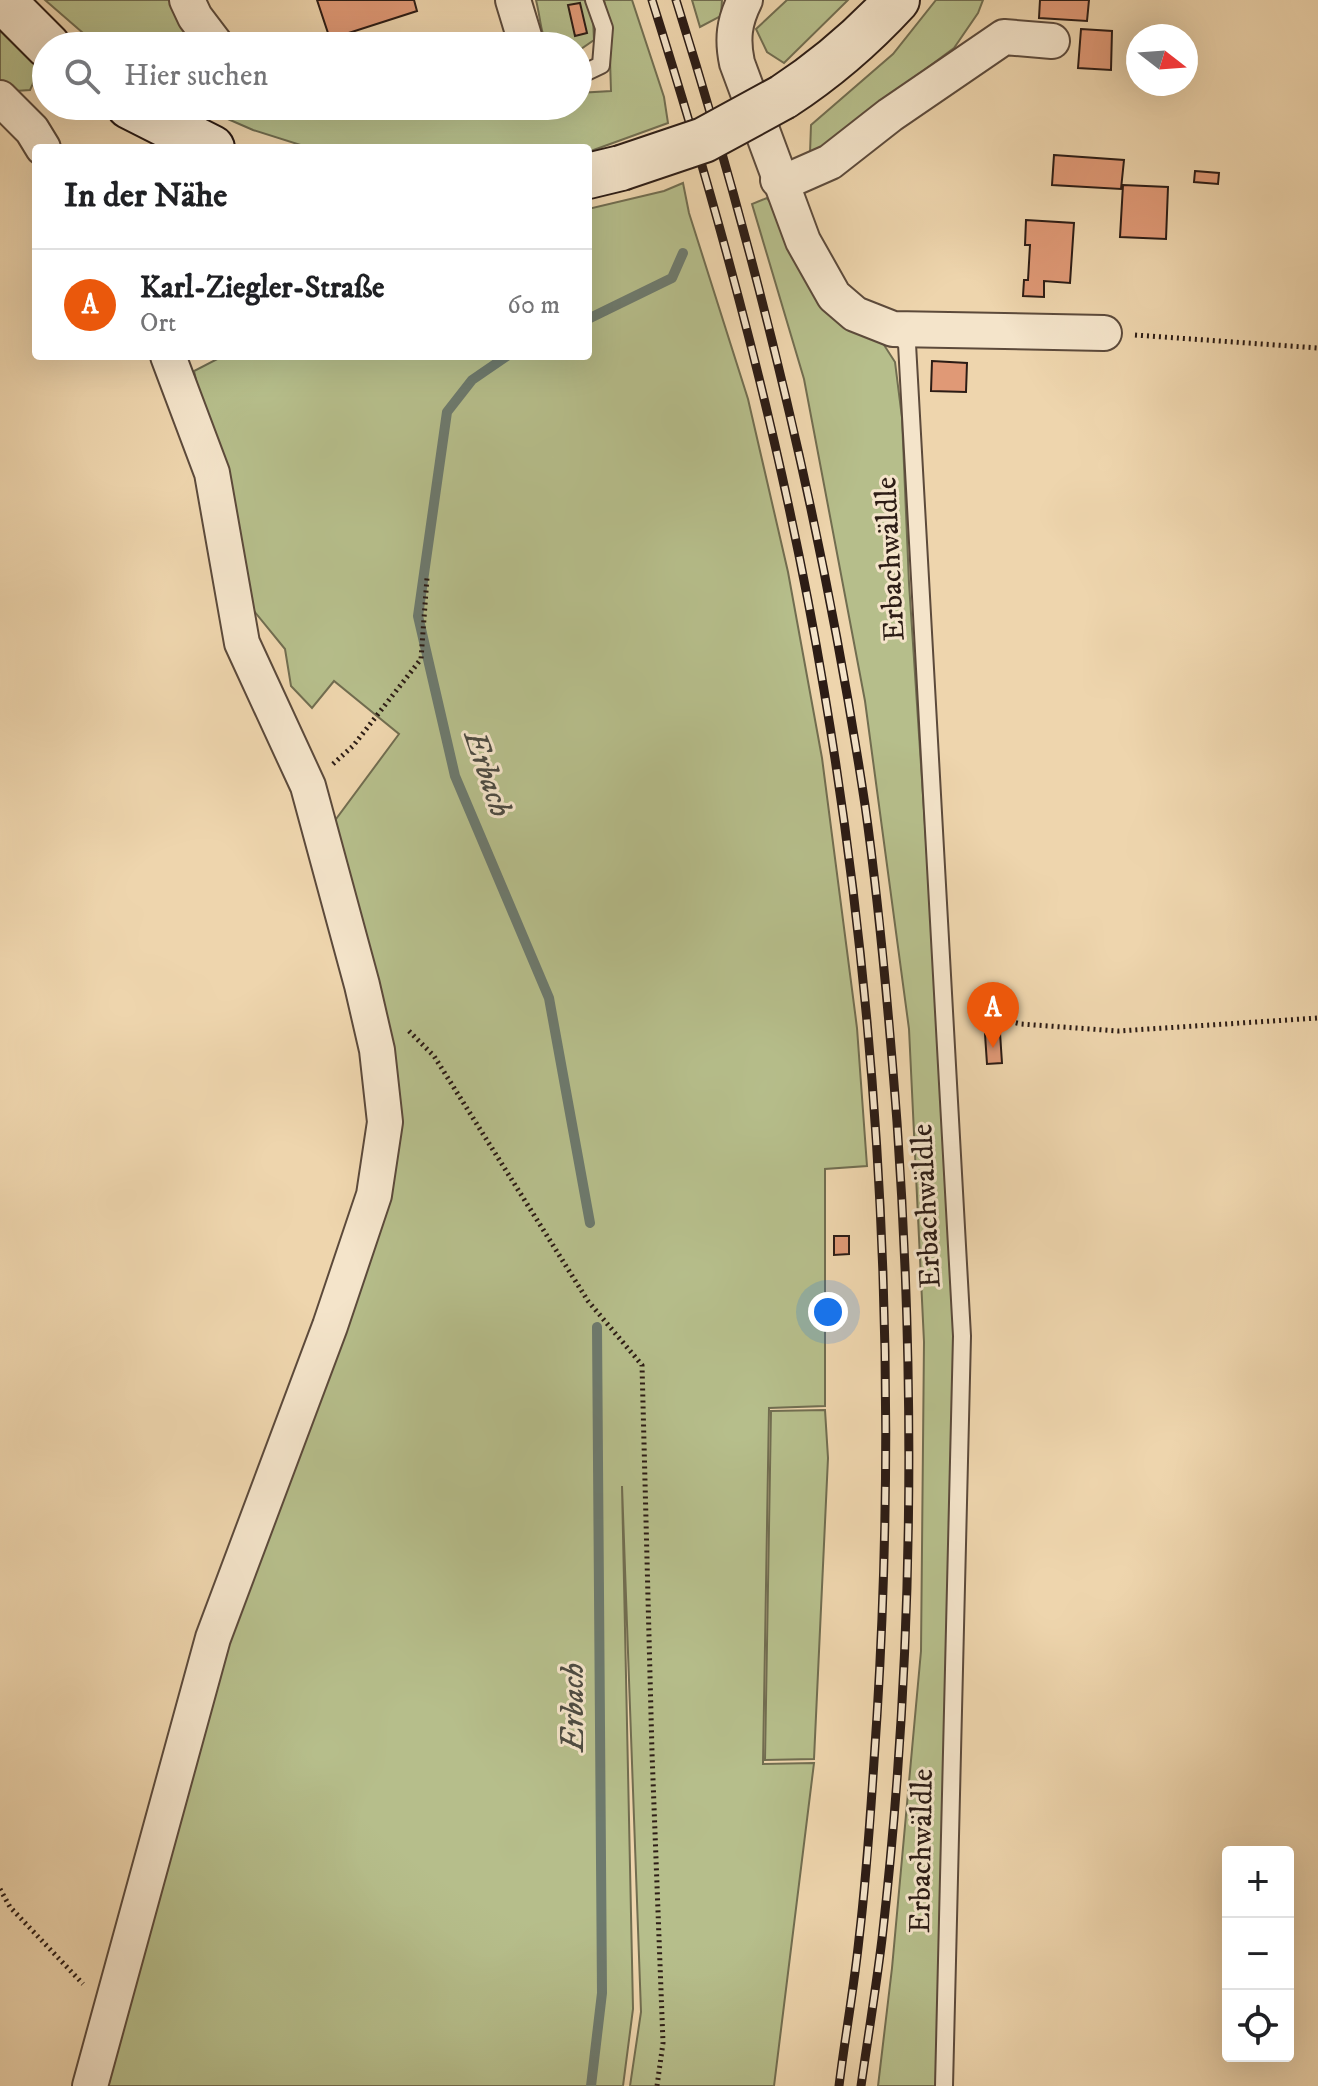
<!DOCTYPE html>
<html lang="de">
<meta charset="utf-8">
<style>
:root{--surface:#fff;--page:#f6f6f6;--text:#202124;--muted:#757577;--line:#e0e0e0;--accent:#ea580c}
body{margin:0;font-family:"IM FELL DW Pica",serif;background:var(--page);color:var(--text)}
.controls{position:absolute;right:24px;bottom:24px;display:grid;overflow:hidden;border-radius:8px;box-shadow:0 8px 32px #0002}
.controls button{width:72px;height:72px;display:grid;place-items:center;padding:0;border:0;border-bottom:2px solid var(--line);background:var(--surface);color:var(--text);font:40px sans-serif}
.compass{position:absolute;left:1126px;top:24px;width:72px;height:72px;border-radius:50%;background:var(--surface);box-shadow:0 8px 32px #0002;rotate:107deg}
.you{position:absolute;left:828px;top:1312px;width:28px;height:28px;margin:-20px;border:6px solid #fff;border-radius:50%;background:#1a73e8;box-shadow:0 0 0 12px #1a73e833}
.badge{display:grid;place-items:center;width:52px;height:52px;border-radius:50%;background:var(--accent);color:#fff;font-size:26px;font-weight:700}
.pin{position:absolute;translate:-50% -66px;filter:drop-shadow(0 2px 4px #0008)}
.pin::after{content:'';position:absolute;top:42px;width:28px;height:24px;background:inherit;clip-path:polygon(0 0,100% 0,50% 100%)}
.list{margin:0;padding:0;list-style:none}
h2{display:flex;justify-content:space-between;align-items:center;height:104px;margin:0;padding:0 32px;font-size:34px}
h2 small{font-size:26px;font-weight:400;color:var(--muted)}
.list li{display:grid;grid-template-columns:52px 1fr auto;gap:24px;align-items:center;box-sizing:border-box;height:112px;padding:0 32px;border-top:2px solid var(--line)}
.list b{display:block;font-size:30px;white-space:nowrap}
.list p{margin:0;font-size:26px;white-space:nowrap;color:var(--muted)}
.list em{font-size:26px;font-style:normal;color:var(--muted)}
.icon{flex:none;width:44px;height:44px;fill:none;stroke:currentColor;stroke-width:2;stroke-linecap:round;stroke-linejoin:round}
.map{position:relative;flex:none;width:1318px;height:2086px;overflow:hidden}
.search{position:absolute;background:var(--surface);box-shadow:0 8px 32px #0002;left:32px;top:32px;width:560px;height:88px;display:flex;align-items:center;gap:20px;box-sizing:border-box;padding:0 28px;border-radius:44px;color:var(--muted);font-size:30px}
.panel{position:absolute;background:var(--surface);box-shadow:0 8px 32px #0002;left:32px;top:144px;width:560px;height:216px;border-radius:8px}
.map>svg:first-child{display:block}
.green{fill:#b6be8b;stroke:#716d50;stroke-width:2}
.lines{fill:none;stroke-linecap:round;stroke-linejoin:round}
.stream{stroke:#6d7a6e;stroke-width:10}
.building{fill:#e09976;stroke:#2c1c15;stroke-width:2}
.lane-casing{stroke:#5c4a3b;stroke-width:20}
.street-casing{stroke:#5c4a3b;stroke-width:38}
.secondary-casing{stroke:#2c1c15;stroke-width:48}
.path{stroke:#2c1c15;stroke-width:5;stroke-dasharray:2 4;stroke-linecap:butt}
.lane{stroke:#f4e4ca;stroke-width:16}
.street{stroke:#f4e4ca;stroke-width:34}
.secondary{stroke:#f4e4ca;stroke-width:44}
.rail-casing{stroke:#2c1c15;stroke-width:9}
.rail{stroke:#f4e4ca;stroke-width:6;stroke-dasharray:18;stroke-linecap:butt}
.secondary-bridge-casing{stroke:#2c1c15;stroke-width:48;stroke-linecap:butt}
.secondary-bridge{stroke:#f4e4ca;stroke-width:44}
.labels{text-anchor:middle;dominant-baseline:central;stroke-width:6;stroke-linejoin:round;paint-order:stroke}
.street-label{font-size:30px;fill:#2c1c15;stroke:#f4e4ca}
.water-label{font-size:32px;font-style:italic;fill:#4d4b42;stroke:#f4e4ca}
</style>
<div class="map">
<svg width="1318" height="2086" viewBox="0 0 1318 2086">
<rect width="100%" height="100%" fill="#eed5ad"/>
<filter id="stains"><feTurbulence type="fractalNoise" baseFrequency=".0025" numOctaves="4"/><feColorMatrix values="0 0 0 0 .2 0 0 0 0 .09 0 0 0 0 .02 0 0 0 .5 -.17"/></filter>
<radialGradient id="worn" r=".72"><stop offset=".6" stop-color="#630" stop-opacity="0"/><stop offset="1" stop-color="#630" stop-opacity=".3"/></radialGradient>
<!-- green -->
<g class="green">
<polygon points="45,0 172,0 205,46 98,46"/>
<path d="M536,0H586L593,18L594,40L578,51V46C536,46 545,37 536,0Z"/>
<polygon points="604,0 632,0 664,97 668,123 588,152 588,148 310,148 253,130 198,106 578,106 578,93 611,91 609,30"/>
<polygon points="692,0 722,0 721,16 700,27"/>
<polygon points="787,0 848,0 784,63 767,52 756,29"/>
<polygon points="936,0 983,0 978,13 954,48 900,88 834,147 810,153 811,125 893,54"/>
<polygon points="0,22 39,59 38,73 30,90 0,92"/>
<polygon points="683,183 689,213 748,399 788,572 822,758 857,1028 867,1166 825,1169 825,1406 769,1408 763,1764 814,1763 774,2086 630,2086 641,2012 622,1486 633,2009 623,2086 90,2086 385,1122 322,838 399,734 334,681 312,708 291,686 285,649 245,600 194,371 223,356 588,356 588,209 664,191"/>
<polygon points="767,198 877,334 895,362 902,418 909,583 937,1007 955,1338 946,1780 936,2086 878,2086 892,1968 921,1651 924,1342 909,1029 865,701 804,379 752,204"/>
<polygon points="825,1410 828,1458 814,1759 765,1760 771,1411"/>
</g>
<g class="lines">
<!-- stream -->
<g class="stream">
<polyline points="588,319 672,278 683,253"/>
<polyline points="507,356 472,380 447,412 418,616 455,776 549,998 590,1223"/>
<polyline points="591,2086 602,1993 597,1327"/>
</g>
</g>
<!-- building -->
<g class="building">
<polygon points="317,0 414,0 417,11 330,39"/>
<polygon points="1040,0 1089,0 1087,21 1039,18"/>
<polygon points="580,3 587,33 575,36 568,5"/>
<polygon points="1081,29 1112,31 1111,70 1078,68"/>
<polygon points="1054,155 1124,160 1121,189 1052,185"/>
<polygon points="1195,171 1219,173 1218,184 1194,182"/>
<polygon points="1123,185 1168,187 1166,239 1120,237"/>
<polygon points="1026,220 1074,223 1070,283 1044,281 1044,297 1023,296 1024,280 1028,280 1030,245 1025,245"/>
<polygon points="932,361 967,363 966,392 931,391"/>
<polygon points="1000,1033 1002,1063 987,1064 985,1034"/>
<polygon points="834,1236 849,1236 849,1254 834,1255"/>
</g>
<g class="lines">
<defs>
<g id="lane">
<polyline points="578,76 601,65 604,28 594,0"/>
<polyline points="895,330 907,344 962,1336 944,2086"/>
</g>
<g id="street">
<polyline points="187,0 195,17 217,46"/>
<polyline points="513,0 527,46"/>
<path d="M745,0C734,22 732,39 737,63L803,241L834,296L855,314L893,329L1104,333"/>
<polyline points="0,98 32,130 43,148"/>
<polyline points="778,180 796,177 830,162 890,115 1004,37 1052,41"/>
<polyline points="90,2086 213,1638 330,1326 374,1195 385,1122 377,1050 362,985 308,786 242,643 212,473 168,356"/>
</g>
<g id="secondary">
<polyline points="2,0 48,46"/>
<path d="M783,97C826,69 862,38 897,0"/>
<polyline points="129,106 212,148"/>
<polyline points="588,176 621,168"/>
</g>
</defs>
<!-- lane casing -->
<use href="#lane" class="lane-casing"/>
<!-- street casing -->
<use href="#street" class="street-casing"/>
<!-- secondary casing -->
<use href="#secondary" class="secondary-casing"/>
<!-- path -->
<g class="path">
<polyline points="1135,335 1318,348"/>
<polyline points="333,764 353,746 421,659 427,578"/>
<polyline points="969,1012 1021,1024 1118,1031 1318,1018"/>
<polyline points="409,1031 434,1056 588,1301 642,1365 652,1753 663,2043 657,2086"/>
<polyline points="0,1889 10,1907 83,1984"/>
</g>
<!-- lane -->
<use href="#lane" class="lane"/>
<!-- street -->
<use href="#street" class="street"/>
<!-- secondary -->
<use href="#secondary" class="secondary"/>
<defs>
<g id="rail">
<path d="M652,0C723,226 785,456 824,690C881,1029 898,1374 877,1716C872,1790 868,1865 859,1939C854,1988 845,2037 839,2086"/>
<path d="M676,0C759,264 824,532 865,805C880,911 889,1016 897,1122C916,1394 913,1668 882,1939C876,1988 868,2037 861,2086"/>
</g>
</defs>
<!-- rail casing -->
<use href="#rail" class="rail-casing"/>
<!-- rail -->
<use href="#rail" class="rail"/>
<defs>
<polyline id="secondary-bridge" points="621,168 704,140 783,97"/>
</defs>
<!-- secondary-bridge casing -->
<use href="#secondary-bridge" class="secondary-bridge-casing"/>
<!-- secondary-bridge -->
<use href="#secondary-bridge" class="secondary-bridge"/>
</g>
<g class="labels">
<!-- street labels -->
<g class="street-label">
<text transform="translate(891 559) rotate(-93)">Erbachwäldle</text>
<text transform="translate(927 1206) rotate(-93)">Erbachwäldle</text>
<text transform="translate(922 1851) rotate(-89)">Erbachwäldle</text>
</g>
<!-- water labels -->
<g class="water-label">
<text transform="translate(487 774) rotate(71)">Erbach</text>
<text transform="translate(574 1707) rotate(-90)">Erbach</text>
</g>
</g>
<rect width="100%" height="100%" filter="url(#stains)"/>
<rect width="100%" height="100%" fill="url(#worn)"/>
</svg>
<div class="controls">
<button>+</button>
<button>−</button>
<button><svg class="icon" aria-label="locate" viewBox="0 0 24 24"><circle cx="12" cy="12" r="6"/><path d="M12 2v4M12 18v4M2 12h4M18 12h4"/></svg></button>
</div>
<svg class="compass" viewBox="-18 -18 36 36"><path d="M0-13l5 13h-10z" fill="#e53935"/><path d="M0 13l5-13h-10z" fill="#757577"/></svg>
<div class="you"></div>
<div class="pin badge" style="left:993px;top:1048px">A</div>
<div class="search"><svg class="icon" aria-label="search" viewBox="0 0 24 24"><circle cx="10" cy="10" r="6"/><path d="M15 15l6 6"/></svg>Hier suchen</div>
<section class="panel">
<h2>In der Nähe<small></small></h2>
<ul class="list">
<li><span class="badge">A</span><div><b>Karl-Ziegler-Straße</b><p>Ort</p></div><em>60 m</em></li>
</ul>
</section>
</div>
